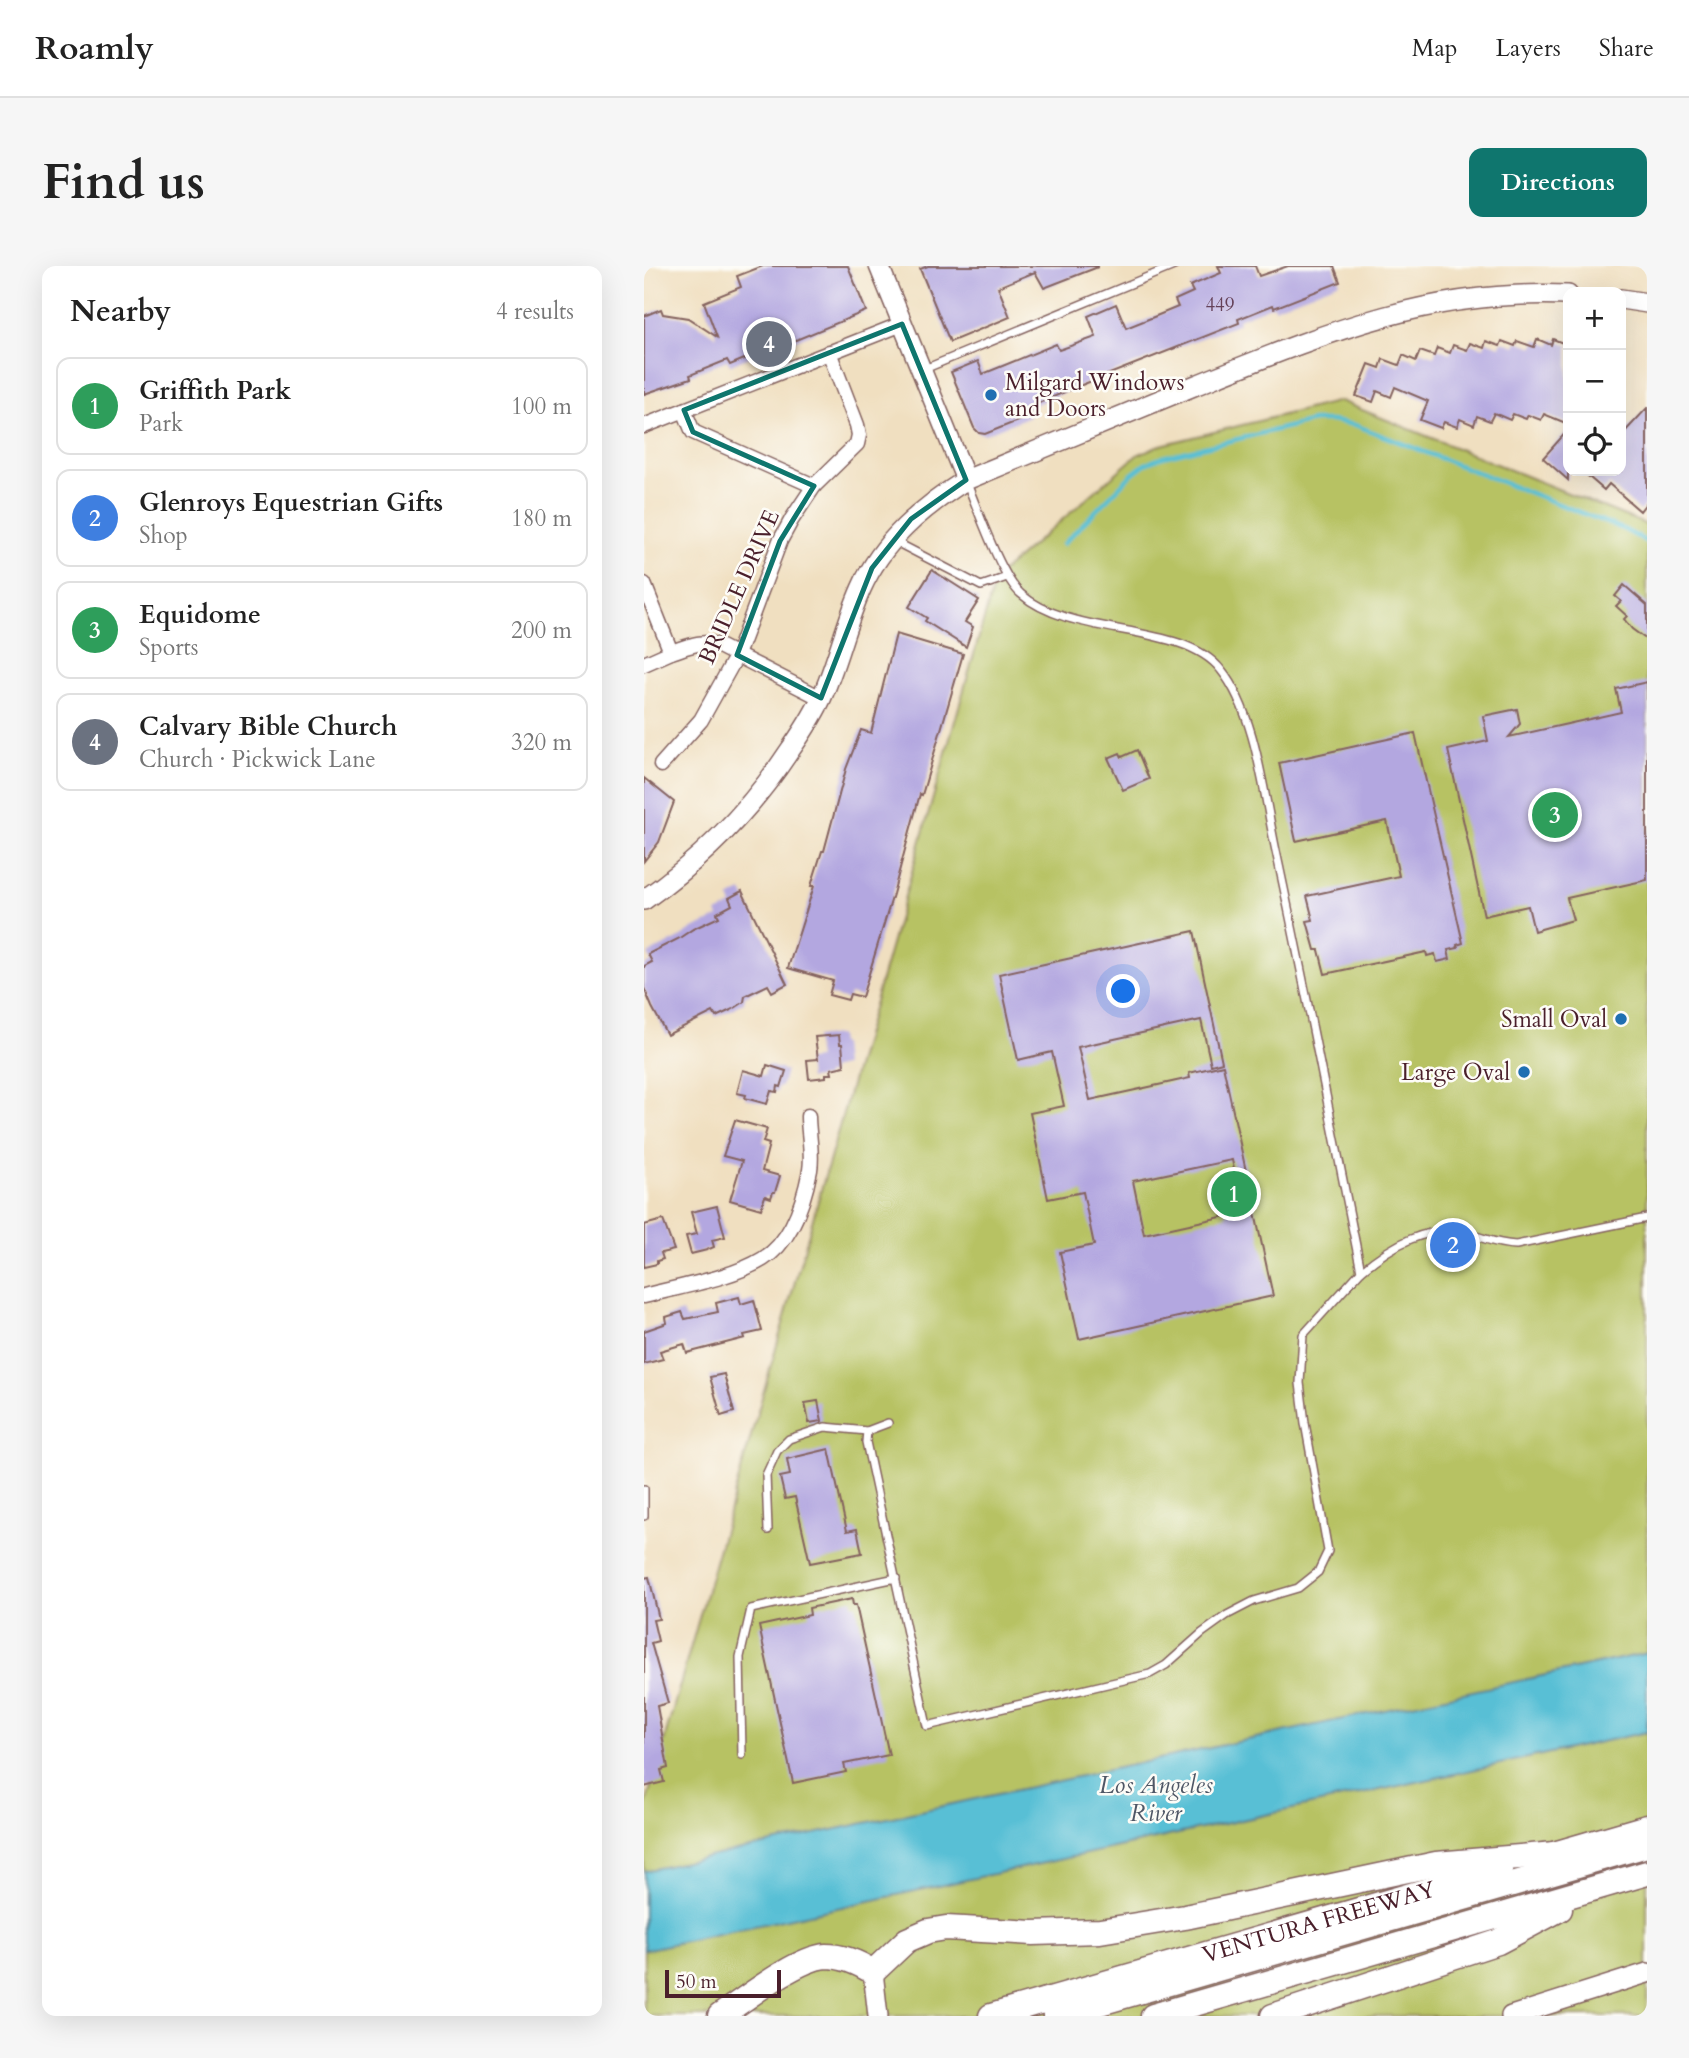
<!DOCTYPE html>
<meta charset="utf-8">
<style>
:root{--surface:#fff;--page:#f6f6f6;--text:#222;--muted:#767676;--line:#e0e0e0;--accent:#0f766e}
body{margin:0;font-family:Cardo,serif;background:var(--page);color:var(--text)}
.controls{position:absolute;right:21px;top:21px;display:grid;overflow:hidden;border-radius:14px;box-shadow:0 7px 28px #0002}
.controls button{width:63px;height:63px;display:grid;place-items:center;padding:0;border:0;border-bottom:2px solid var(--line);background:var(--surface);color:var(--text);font:35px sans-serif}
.scale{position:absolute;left:21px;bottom:18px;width:116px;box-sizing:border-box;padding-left:7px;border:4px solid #4a1f2b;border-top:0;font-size:19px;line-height:24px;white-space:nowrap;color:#4a1f2b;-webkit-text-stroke:5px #fdfcf7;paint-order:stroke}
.you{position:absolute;left:480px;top:726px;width:24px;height:24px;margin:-18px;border:5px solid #fff;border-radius:50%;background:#1a73e8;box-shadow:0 0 0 10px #1a73e833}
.badge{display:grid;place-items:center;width:46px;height:46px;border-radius:50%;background:var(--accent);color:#fff;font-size:23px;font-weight:700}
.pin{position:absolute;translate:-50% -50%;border:4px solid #fff;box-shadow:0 2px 7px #0006}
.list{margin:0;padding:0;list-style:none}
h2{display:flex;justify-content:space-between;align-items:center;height:91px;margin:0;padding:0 28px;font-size:30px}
h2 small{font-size:23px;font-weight:400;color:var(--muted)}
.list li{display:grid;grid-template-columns:46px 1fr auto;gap:21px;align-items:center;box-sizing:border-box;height:98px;margin:0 14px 14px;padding:0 14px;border:2px solid var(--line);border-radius:14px}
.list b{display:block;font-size:26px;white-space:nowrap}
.list p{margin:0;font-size:23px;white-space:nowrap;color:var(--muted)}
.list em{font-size:23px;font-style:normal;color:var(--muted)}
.icon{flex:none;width:38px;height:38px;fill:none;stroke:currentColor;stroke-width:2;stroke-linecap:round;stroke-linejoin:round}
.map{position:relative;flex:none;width:1003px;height:1750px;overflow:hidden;border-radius:14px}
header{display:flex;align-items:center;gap:42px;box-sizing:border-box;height:98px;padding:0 35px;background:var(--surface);border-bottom:2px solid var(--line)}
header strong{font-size:33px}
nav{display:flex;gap:38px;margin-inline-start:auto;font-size:24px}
.intro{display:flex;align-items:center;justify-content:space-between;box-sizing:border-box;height:168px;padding:0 42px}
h1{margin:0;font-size:49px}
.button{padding:18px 32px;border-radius:14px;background:var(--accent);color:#fff;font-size:24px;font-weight:700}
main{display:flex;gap:42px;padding:0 42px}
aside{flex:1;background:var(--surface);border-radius:14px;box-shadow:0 7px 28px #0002}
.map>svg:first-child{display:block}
.green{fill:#b7c264;stroke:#807048;stroke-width:2}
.water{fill:#58bfd5;stroke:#516f80;stroke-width:2}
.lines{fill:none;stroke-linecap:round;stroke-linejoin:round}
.stream{stroke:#58bfd5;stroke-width:4.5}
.building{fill:#b3a7e0;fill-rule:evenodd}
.lane-casing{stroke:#84625f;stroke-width:10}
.street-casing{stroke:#84625f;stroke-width:17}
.secondary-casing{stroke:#84625f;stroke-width:22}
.highway-casing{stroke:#84625f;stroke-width:27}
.lane{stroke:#fff;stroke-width:7}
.street{stroke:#fff;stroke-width:14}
.secondary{stroke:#fff;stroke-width:19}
.highway{stroke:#fff;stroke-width:24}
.marked{fill:none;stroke:#0f766e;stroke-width:5;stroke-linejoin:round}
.poi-dot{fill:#1f6fb2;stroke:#fdfcf7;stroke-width:2.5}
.labels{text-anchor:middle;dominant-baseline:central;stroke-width:5;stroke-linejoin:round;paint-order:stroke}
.number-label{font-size:19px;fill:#644158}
.poi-label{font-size:23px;fill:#4a1f2b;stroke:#fdfcf7;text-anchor:end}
.street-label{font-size:23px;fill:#4a1f2b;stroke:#fdfcf7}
.water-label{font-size:24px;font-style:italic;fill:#4f5766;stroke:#fdfcf7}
</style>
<header>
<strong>Roamly</strong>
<nav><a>Map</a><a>Layers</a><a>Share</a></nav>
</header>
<div class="intro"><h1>Find us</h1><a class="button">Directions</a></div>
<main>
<aside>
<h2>Nearby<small>4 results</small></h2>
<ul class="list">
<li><span class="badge" style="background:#2e9e5b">1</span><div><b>Griffith Park</b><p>Park</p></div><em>100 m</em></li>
<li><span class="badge" style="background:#3f7fe0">2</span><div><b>Glenroys Equestrian Gifts</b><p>Shop</p></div><em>180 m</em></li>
<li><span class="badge" style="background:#2e9e5b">3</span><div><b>Equidome</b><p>Sports</p></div><em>200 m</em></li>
<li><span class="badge" style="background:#6b7280">4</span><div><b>Calvary Bible Church</b><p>Church · Pickwick Lane</p></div><em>320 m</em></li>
</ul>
</aside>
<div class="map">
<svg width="1003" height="1750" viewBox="0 0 1003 1750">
<rect width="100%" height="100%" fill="#fdfcf7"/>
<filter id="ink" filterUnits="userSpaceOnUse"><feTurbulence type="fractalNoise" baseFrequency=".0143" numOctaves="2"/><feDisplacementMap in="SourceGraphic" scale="14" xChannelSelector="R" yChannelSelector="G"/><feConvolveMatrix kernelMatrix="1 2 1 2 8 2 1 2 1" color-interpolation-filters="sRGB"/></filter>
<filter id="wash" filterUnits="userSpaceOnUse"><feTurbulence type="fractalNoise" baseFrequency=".00686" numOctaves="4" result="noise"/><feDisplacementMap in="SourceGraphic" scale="28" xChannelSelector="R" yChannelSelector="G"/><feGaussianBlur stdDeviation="1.57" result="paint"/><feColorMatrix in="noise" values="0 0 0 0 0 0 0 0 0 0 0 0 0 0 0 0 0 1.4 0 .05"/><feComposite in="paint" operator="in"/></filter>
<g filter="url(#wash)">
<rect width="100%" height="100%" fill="#f0dfc0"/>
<!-- green -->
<polygon class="green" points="696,135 1003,259 1003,1750 0,1750 0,1545 352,311 493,189 513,180"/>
<!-- water -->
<polygon class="water" points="1003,1387 1003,1466 0,1684 0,1605"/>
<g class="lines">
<!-- stream -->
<polyline class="stream" points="419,278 488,208 501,198 519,191 669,155 687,155 711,159 979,263 1003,276"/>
</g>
<g id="blocks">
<!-- building -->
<g class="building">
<polygon points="119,0 204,0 222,45 123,86 122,84 86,99 83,94 46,109 47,112 0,128 0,50 17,43 19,48 44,52 73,71 60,36 97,21 93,10"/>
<polygon points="284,0 454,0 454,1 400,22 391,6 354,21 366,51 306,76 276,3"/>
<polygon points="574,0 611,0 615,10 644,0 690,0 696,16 630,42 629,39 594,53 595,57 430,122 383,142 386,150 341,168 335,167 330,162 307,106 334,95 339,108 412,78 415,84 452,71 444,50 472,38 482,62 512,50 534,41 531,34 549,26 546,20 577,7"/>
<polygon points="893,73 907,79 909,73 924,79 924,158 900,148 897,154 884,149 882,153 869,148 866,154 850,147 846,155 833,150 830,159 816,153 813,161 800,156 797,162 776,154 784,135 751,121 747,131 733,125 729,136 712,130 725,98 736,102 739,93 755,99 759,89 772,95 776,85 790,90 793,82 806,87 809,79 823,84 826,77 840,82 842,75 856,80 858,75 871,80 873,75 890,81"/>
<polygon points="1003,142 1003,236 996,245 965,218 960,224 938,205 977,205 977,170"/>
<polygon points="924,164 924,214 899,192"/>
<polygon points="288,304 335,334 321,356 329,361 322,381 281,355 283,352 265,341"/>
<polygon points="980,319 1003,339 1003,374 988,363 980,353 983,350 972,340 977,335 971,330"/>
<polygon points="252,368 319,388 278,529 276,528 249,628 218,731 206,728 204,734 185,729 189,715 144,702 170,620 167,620 178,585 180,585 202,503 217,464 227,467"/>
<polygon points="1003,416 1003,614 923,632 929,654 890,665 884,640 840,650 804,484 844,475 839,450 873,443 876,458 865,471 977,446 972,423"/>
<polygon points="771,467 819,677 813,679 814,682 804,684 806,693 793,696 791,688 783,690 782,686 681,708 675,684 671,684 663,655 669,654 663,630 755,610 743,555 652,575 635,497"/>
<polygon points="493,484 505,513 479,524 464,492 476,487 478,491"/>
<polygon points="0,512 30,536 15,576 0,595"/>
<polygon points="98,625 143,718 128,726 124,719 101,730 100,736 89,743 72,751 69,746 23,769 8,741 0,722 0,700 8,696 4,688 34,673 49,663 75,651 73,647 88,639 85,632"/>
<path d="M550,665L578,796L567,799L557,754L434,781L446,834L546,812L545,807L579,799L629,1030L435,1073L416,986L450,979L439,926L404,933L386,847L420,840L408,786L374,794L355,708ZM588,894L598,940L583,946L582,950L500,968L489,915Z"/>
<polygon points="195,769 196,778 198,778 200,800 187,803 188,808 182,808 182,811 165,813 163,794 174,793 171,771"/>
<polygon points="123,799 142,805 137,821 134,820 133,826 127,825 123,838 101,832 102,829 93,827 99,804 120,810"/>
<polygon points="91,854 123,863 119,876 125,878 118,905 136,910 131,926 129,926 127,932 121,930 117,943 86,934 98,895 79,890"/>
<polygon points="73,940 81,971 68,974 70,981 63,984 47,988 42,970 53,968 47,946"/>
<polygon points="19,954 30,984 17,987 19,993 13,995 13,998 0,1001 0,959"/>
<polygon points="95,1031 97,1038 110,1034 118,1065 100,1069 101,1072 43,1087 40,1078 16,1085 19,1093 0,1098 0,1065 23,1057 22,1051 38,1046 41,1053 74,1046 72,1037"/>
<polygon points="80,1108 90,1146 77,1150 66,1111"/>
<polygon points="174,1135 178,1155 165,1157 161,1137"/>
<polygon points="185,1183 203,1265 213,1263 218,1287 166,1297 151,1231 141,1233 136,1211 146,1209 143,1193"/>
<polygon points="5,1311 15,1353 9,1354 14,1375 7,1377 24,1437 13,1440 24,1502 17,1504 20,1516 0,1521 0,1312"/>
<polygon points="208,1333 209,1339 212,1339 245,1489 200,1498 202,1506 149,1517 115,1360 166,1349 165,1342"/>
</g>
</g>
</g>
<g filter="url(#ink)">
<use href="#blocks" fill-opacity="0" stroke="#84625f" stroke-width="2"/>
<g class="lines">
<defs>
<g id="lane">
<polyline points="278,104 530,0"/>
<polyline points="252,276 337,320 363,311"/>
<path d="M717,1005C747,980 784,957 825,968C844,973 851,978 872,979L1003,952"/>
<path d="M244,1157L223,1165L222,1176L283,1460L506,1408L522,1399L558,1367L583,1349L610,1335L654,1322L674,1306L684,1285L661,1157L656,1117L659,1069L717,1005C689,865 662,724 632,585C620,530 612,447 577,404C539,355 428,373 377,328C357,311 333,241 322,215"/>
<polyline points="0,1223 0,1250"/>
<polyline points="124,1264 122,1209 133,1185 145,1173 181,1161 223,1165"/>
<polyline points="98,1489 96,1391 107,1343 252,1312"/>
</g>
<g id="street">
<polyline points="40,144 49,166 170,220"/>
<polyline points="0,160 258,58"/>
<path d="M0,318L27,386C43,381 56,374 73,379L177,432"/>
<polyline points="0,398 27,386"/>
<polyline points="17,499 57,454 93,389 136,275 148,253 170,220 213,178 215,169 213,159 185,86"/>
<path d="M0,1030C37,1020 86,1013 119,993C147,976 160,935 166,904C169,887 164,867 164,850"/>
</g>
<g id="secondary">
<polyline points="235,0 322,214"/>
<polyline points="977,33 1003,37"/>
<path d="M0,634C58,593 105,546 144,487C156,470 168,452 177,433C193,398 201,359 217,323C238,275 279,241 322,214C398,182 475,151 552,119C679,68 784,23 924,29"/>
<polyline points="229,1706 234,1750"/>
<polyline points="867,1750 1003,1707"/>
</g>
<g id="highway">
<polyline points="896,1592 1003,1561"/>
<path d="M76,1750C101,1733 153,1692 182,1690C200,1690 215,1697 229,1706L263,1674L284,1665L302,1662L389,1667L456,1665L541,1651L792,1598L911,1588"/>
<path id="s1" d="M347,1750L857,1603"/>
<polyline points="411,1750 1003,1579"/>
<polyline points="509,1750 1003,1607"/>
<polyline points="629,1750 854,1676 916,1643"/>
</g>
</defs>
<!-- lane casing -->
<use href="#lane" class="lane-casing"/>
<!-- street casing -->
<use href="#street" class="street-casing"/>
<!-- secondary casing -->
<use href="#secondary" class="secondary-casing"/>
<!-- highway casing -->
<use href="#highway" class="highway-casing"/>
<!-- lane -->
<use href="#lane" class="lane"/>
<!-- street -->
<use href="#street" class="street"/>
<!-- secondary -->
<use href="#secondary" class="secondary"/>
<!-- highway -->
<use href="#highway" class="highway"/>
</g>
</g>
<!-- marked area -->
<path class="marked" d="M258,58L322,214L267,253L228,302L177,432L93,389L136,275L170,220L49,166L40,144Z"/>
<!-- markers -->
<g class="poi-dot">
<circle cx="347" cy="129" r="7"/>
<circle cx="977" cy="753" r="7"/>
<circle cx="880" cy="806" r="7"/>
</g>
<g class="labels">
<!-- number labels -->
<g class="number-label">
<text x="576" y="39">449</text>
</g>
<!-- poi labels -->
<g class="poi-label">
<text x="361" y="116" text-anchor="start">Milgard Windows<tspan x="361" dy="26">and Doors</tspan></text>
<text x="963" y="753">Small Oval</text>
<text x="866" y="806">Large Oval</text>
</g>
<!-- street labels -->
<g class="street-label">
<text transform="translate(95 321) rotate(-66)">BRIDLE DRIVE</text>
<text stroke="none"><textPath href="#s1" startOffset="341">VENTURA FREEWAY</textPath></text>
</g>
<!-- water labels -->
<g class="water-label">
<text x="512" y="1519">Los Angeles<tspan x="512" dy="28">River</tspan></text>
</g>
</g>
</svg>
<div class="controls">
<button>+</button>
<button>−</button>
<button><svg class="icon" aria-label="locate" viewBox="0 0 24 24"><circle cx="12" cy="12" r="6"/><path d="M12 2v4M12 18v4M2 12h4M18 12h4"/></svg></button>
</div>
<div class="scale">50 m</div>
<div class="you"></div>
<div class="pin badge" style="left:590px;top:928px;background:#2e9e5b">1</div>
<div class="pin badge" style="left:809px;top:979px;background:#3f7fe0">2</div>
<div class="pin badge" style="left:911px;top:549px;background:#2e9e5b">3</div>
<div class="pin badge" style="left:125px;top:78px;background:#6b7280">4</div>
</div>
</main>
